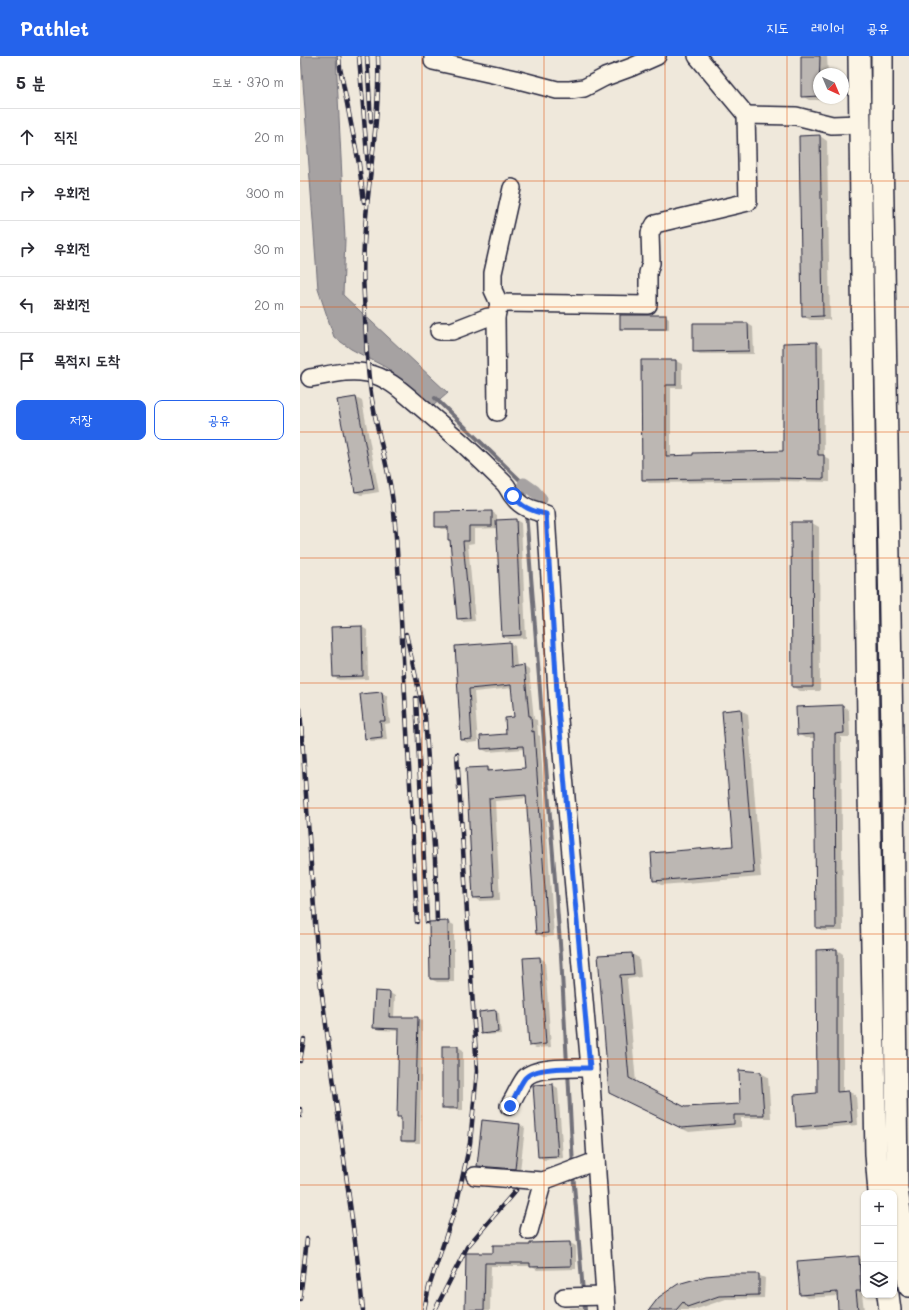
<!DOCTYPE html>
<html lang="ko">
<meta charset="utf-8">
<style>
:root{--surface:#fff;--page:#f2f2f3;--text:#2b2b33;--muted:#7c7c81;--line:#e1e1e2;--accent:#2563eb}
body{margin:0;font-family:Mali,"Poor Story",sans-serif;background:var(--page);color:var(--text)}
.controls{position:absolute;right:12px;bottom:12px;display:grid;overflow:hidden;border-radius:8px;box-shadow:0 1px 3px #0004}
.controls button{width:36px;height:36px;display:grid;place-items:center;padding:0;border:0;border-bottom:1px solid var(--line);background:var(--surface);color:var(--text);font:20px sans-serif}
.compass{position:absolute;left:513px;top:12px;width:36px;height:36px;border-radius:50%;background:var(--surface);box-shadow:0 1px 3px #0004;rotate:136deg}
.stop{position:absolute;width:12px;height:12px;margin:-9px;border:3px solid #2563eb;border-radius:50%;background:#fff}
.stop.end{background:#2563eb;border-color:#fff;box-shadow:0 1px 4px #0008}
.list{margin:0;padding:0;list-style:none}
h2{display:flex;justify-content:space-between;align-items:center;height:52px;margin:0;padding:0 16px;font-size:17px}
h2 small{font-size:13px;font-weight:400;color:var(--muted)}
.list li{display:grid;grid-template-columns:26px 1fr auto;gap:12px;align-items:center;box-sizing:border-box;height:56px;padding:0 16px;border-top:1px solid var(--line)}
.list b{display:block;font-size:15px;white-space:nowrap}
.list em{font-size:13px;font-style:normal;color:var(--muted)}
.actions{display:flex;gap:8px;padding:12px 16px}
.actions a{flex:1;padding:9px 0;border:1px solid var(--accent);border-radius:8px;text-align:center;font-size:14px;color:var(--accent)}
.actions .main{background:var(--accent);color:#fff}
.icon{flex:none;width:22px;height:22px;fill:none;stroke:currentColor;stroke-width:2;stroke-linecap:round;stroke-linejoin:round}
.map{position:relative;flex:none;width:609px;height:1254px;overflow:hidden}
header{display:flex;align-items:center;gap:24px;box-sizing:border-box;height:56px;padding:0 20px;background:var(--accent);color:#fff}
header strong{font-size:19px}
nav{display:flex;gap:22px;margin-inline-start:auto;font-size:14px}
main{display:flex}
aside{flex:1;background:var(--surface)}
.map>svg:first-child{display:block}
.water{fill:#a6a2a2;stroke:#716f79}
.shadow{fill:#0003}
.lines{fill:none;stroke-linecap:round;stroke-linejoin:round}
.stream{stroke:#716f79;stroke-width:4}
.canal{stroke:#a6a2a2;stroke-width:13}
.building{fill:#bcb7b3;stroke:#22223b}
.minor-casing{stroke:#22223b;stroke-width:20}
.major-casing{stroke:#22223b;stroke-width:24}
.minor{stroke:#fcf5e5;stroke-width:17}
.major{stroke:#fcf5e5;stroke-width:21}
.rail-casing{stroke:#22223b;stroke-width:4.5}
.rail{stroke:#fcf5e5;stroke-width:3;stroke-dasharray:9;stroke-linecap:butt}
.route{stroke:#2563eb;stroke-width:5}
.grid{fill:none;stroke:#de560e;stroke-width:1;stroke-opacity:0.55}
</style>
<header>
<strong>Pathlet</strong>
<nav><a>지도</a><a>레이어</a><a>공유</a></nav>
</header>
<main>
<aside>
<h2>5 분<small>도보 · 370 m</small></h2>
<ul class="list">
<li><svg class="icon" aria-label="ahead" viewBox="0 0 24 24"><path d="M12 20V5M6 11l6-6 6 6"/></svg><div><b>직진</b></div><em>20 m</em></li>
<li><svg class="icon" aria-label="right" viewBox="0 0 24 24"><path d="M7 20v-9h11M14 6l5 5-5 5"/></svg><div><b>우회전</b></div><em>300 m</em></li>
<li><svg class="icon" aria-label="right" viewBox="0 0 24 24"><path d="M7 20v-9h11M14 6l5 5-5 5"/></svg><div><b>우회전</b></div><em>30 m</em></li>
<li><svg class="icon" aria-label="left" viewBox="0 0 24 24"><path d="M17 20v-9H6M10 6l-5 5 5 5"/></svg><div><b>좌회전</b></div><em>20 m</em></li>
<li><svg class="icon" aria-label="arrive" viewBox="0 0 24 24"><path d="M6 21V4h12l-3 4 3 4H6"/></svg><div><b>목적지 도착</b></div></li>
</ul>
<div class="actions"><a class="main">저장</a><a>공유</a></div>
</aside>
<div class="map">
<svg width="609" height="1254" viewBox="0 0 609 1254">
<rect width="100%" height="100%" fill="#efe8db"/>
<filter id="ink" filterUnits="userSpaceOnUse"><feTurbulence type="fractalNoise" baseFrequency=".025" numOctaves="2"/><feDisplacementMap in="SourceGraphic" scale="8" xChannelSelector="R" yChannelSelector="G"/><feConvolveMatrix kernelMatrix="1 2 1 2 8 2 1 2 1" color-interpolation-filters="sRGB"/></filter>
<g filter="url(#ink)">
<!-- water -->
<polygon class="water" points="1,0 36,0 45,183 43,239 148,337 133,350 87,312 51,293 34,281 18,233"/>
<!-- shadow -->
<g class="shadow">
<polygon points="502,0 527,0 528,18 519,18 519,42 528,42 528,44 509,44 502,40"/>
<polygon points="520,80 527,85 530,264 510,264 503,260 500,81"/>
<polygon points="366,260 369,262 369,274 325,274 321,272"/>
<polygon points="394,268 448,268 453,271 454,298 400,298 394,295"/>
<polygon points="517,287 523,291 524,400 530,404 530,426 480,425 349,427 343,424 342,305 376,305 382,308 382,332 371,332 371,401 484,396 484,288"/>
<polygon points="56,342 62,345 79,436 61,439 55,436 38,345"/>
<polygon points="192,456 197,459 197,465 216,464 221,467 226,582 208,583 202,580 198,472 174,473 174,487 168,488 175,565 163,566 158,563 149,473 141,473 136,470"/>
<polygon points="512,467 519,471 520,635 500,635 493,631"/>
<polygon points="62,571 67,574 68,623 39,624 34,621"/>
<polygon points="209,587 215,590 217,611 223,610 229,614 234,663 237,664 238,679 240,680 254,880 243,881 237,877 228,742 195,745 200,844 180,845 174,841 188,712 194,716 226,713 224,693 188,696 182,693 207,678 215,662 212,632 174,636 178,686 168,687 162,684 156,591"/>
<polygon points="82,637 87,640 90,667 85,668 87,684 71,685 66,682"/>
<polygon points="543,650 549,654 550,681 541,681 543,875 523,875 517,871 515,682 505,682 498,678"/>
<polygon points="441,654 448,658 461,821 361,829 354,824 434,791 423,656"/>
<polygon points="148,866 154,869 154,926 137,926 131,923 130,867"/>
<polygon points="537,894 543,898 543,1036 549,1036 556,1039 558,1069 503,1074 497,1070 518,1038"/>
<polygon points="332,898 339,902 341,921 327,923 336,1027 385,1052 441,1049 461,1017 468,1021 471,1062 441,1062 441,1071 389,1076 317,1041 299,900"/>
<polygon points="240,902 245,905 251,991 236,992 230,989"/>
<polygon points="76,936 90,937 95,940 94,962 118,962 122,965 120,1087 107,1087 102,1085 102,1062 98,1060 100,975 79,974 74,972"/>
<polygon points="195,956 199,957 201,978 186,979 182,977"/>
<polygon points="158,991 163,994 163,1054 149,1054 143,1051"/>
<polygon points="253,1029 258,1032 263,1102 244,1104 239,1100"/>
<polygon points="220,1069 225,1072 220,1115 183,1113 178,1110"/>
<polygon points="270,1187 276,1190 276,1213 237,1214 231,1210 191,1210 190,1254 166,1254 167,1198 194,1198 231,1190"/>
<polygon points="558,1201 564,1205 564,1238 562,1238 564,1254 539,1254 538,1240 507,1242 500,1238"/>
<polygon points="458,1219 465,1222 464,1242 426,1243 394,1254 350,1254"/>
<polygon points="269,1252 281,1252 286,1254 269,1254"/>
</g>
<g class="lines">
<!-- stream -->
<g class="stream">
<polyline points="135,342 224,428 225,446"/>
<polyline points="226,457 261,900 267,1008"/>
<polyline points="268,1015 273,1110"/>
<polyline points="273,1117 283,1236"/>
<polyline points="284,1244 285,1254"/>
</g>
<!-- canal -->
<polyline class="canal" points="224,428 234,435 241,443"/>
</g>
<!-- building -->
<g class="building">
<polygon points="501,0 520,0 519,40 501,41"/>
<polygon points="520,79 523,260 502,261 499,80"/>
<rect x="320" y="259" width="46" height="14"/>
<polygon points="393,267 448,267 449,295 393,296"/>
<polygon points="517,286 518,399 524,399 524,423 473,422 342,424 341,304 376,304 376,329 366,329 366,400 393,399 393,397 483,395 483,287"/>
<polygon points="56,341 74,433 55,436 37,344"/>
<polygon points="192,455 192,470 169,470 169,485 163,485 170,562 157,563 150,484 148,484 148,471 135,471 135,456"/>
<polygon points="216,463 221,579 202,580 196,464"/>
<polygon points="491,466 512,466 513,631 492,631"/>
<polygon points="62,570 63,620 33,621 31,571"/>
<polygon points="210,586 211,611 224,609 229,660 231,660 232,676 234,675 248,877 236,878 226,739 189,742 194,841 173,842 166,712 188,711 188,715 225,712 223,690 181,693 180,680 206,678 205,662 214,661 211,629 169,633 172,683 161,684 155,590"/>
<polygon points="82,636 85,665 80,665 82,681 65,683 60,638"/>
<polygon points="543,649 544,677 535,678 536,872 516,872 514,678 497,679 496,651"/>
<polygon points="441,653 454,817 353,825 351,797 433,790 422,655"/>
<polygon points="148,865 149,923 130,923 129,866"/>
<polygon points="537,893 537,1036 549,1035 552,1066 496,1071 494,1039 517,1037 516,894"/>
<polygon points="332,897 334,918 320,919 329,1022 385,1051 440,1048 439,1014 461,1016 464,1059 434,1059 434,1068 381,1072 309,1037 298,899"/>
<polygon points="240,901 246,988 229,990 223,902"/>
<polygon points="75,935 90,936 89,961 118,961 115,1085 101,1085 101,1061 97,1061 99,973 73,972"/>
<polygon points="196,954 198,976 181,978 179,956"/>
<rect x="142" y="990" width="16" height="62"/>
<polygon points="253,1028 258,1100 238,1101 233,1029"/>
<polygon points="182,1064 220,1068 215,1113 177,1110"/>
<polygon points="270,1186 271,1210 230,1211 230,1207 185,1207 184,1254 165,1254 166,1197 193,1197 193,1189 230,1189 230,1187"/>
<polygon points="559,1200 561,1235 556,1235 558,1254 538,1254 537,1236 500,1239 497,1205"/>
<polygon points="428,1218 459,1218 459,1239 419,1240 387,1251 383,1246 376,1254 349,1254 359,1241 378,1228 406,1220"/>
</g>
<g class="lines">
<defs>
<g id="minor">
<polyline points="133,0 133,5 215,23 257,34 270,34 284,32 305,21 332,11 357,0"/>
<polyline points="446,59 496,60 532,69 559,68"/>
<polyline points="199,247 348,249 348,217 351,207 350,177 355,168 448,146 446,59 397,0"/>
<polyline points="139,275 152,275 188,261 196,261"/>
<path d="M10,322C29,319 48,313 67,317C89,321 106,339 123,353C151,376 178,401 204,427C208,431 209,435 212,439C220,451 232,455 246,458L258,652L290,1012L306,1254"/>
<polyline points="197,356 196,261 199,247 193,234 193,217 212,132"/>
<path d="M209,1050C215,1041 219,1030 225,1022C235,1010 274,1012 290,1012"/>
<polyline points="175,1120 243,1125 296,1105"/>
<polyline points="229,1175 243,1125"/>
<polyline points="264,1241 305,1240"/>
</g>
<g id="major">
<polyline points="559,0 569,737 576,1098 579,1137"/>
<polyline points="582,0 582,92 593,736 597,1132 609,1230"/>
<polyline points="588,1239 590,1254"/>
</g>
</defs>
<!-- minor casing -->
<use href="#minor" class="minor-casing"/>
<!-- major casing -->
<use href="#major" class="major-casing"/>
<!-- minor -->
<use href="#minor" class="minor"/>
<!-- major -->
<use href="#major" class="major"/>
<defs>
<g id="rail">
<polyline points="39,0 40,12 59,108 64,146"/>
<polyline points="59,0 68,112"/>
<polyline points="67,0 71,66"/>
<path d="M78,0C81,80 59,159 64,240C66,276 66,313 73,349C79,385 91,419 94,456C99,511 101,566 104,622C109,703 113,785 117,866"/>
<polyline points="106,578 125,661 135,804 137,865"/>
<polyline points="116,642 127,866"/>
<polyline points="0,653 18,909 58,1208 63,1254"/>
<polyline points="0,1005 4,983"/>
<polyline points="0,1060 0,1053"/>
<polyline points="0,1243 7,1183"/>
<polyline points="124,1254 129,1231 156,1150 170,1087 177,1015 157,698"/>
<polyline points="135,1254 167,1191 216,1134"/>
</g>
</defs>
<!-- rail casing -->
<use href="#rail" class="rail-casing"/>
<!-- rail -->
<use href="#rail" class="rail"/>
</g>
</g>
<g class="lines" filter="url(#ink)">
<!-- route -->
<path class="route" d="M210,1050C215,1041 219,1030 225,1022C235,1010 274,1012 290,1012L258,652L246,458C231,455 222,451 213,440"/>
</g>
<!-- grid -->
<path class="grid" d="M122,0V1254M244,0V1254M365,0V1254M487,0V1254M0,125H609M0,251H609M0,376H609M0,502H609M0,627H609M0,752H609M0,878H609M0,1003H609M0,1129H609"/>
</svg>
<div class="controls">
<button>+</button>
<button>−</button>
<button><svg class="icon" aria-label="layers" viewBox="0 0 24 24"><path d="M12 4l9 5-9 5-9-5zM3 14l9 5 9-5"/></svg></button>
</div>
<svg class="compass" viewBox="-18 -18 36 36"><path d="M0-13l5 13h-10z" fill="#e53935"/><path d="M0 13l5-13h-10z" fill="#7c7c81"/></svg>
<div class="stop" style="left:213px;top:440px"></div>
<div class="stop end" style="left:210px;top:1050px"></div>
</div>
</main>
